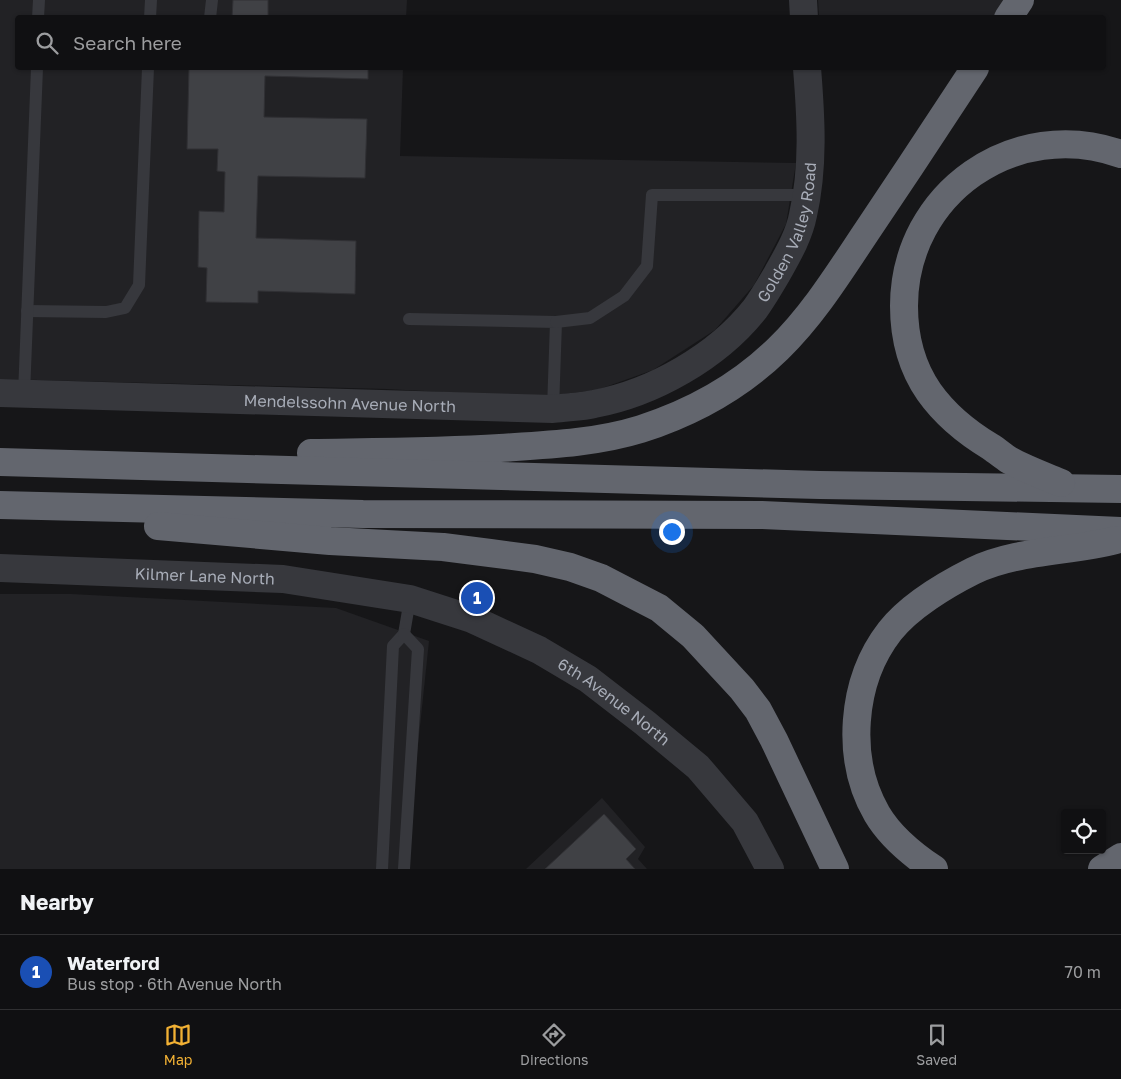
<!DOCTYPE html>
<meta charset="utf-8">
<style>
:root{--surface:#101012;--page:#19191b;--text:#f1f3f6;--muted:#9c9d9f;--line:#303032;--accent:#f2b134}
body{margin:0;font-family:"Golos Text",sans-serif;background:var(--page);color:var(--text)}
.controls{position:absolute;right:15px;bottom:15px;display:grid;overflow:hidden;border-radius:5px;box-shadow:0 1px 4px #0004}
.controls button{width:45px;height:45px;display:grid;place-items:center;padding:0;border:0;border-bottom:1px solid var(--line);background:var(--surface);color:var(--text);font:25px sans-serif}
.you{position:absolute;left:671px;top:531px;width:18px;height:18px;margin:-12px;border:4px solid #fff;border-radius:50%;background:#1a73e8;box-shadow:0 0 0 8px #1a73e833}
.badge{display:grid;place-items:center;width:32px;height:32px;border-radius:50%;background:var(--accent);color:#fff;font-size:16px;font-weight:700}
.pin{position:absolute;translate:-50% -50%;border:2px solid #fff;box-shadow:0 1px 5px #0006}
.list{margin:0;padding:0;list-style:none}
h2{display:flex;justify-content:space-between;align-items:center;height:65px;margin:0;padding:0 20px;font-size:21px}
h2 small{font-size:16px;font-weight:400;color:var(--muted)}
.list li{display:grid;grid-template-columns:32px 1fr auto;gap:15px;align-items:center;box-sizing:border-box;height:75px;padding:0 20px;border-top:1px solid var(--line)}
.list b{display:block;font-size:19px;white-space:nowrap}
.list p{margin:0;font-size:16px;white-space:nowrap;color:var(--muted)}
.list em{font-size:16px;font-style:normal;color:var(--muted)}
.icon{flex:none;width:28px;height:28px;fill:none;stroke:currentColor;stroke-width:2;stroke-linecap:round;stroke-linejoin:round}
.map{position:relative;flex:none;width:1121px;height:869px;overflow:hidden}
.search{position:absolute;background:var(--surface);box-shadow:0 1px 4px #0004;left:15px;right:15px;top:15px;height:55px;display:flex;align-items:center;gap:12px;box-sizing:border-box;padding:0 18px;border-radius:5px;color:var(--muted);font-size:19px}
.sheet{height:140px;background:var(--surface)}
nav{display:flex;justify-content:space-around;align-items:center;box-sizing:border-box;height:70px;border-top:1px solid var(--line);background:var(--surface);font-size:14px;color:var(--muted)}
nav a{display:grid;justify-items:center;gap:2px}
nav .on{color:var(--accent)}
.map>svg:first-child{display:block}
.built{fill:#222225}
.building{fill:#404145;stroke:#303034}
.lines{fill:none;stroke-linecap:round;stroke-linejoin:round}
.service{stroke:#37383d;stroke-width:12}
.tertiary{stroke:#37383d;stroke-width:28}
.motorway{stroke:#63666e;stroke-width:28}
.labels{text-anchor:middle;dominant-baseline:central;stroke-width:4;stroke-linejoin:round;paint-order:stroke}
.street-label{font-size:16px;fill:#a8adb8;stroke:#111113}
</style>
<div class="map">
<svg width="1121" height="869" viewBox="0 0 1121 869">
<rect width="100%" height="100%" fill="#161618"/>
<!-- built -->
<g class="built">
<polygon points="0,0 407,0 406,18 18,18 18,68 403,68 400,156 796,163 786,224 754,285 715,330 653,370 597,390 537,397 386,389 0,379"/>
<polygon points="818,0 1009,0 997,18 819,17"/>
<polygon points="0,594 71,594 336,608 429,641 405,869 0,869"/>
<polygon points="602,798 645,847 638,859 647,869 526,869"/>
</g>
<!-- building -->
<g class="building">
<polygon points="233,0 268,0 268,18 232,18"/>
<polygon points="189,68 368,68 368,79 265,76 264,117 367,119 365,178 258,176 256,238 356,241 355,294 258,291 258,303 206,302 207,268 198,267 199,211 224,212 225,172 217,171 218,149 187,149"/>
<polygon points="604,814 636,849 626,859 635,869 545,869"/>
</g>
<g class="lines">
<!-- service -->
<g class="service">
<polyline points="38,18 39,0"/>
<polyline points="150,18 151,0"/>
<polyline points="210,18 212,0"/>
<polyline points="27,311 106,312 125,308 139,285 148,68"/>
<polyline points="409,319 556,322 553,409"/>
<polyline points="556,322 590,318 624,296 647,266 652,195 807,195"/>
<polyline points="24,394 37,68"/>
<polyline points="382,869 393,646 404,634 410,599"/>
<polyline points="404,869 418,649 404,634"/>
</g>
<!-- tertiary -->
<g class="tertiary">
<polyline points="803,0 804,18"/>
<path id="s1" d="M0,393L553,409C566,407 581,407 594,404C653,393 717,357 755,309C763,298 770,286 777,274C787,256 799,236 803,215C814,167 811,117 807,68"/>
<path id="s2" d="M0,568L283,579L410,599L472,619L539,650L588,679L645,723L698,767L745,822L770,869"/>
</g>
<!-- motorway -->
<g class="motorway">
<polyline points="1008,18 1020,0"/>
<path d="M311,453C374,452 437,452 500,448C547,445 596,443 641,429C691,413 740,386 778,349C815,313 842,268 871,225C906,173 941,120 975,68"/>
<polyline points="0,462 820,485 1121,489"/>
<path d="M1061,483C1044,476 1025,469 1009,460C1003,456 997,451 991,447C966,432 946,416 929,392C911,366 904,336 904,306C904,193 1015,116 1121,154"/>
<polyline points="0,505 363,514 762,515 1121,531"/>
<polyline points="158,526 330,541 443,547 490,553 535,559 570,567 601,578 628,592 659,608 693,636 742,689 758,710 774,740 835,869"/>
<path d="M934,869C913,855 890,836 877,814C845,759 851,681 890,631C909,607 945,585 973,571C1016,550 1070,552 1116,540"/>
<polyline points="1102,869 1121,857"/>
</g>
</g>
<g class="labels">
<!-- street labels -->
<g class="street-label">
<text stroke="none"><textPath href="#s1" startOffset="870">Golden Valley Road</textPath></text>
<text stroke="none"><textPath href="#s1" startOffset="350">Mendelssohn Avenue North</textPath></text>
<text stroke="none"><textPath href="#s2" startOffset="205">Kilmer Lane North</textPath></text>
<text stroke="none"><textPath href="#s2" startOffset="642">6th Avenue North</textPath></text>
</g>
</g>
</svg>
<div class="controls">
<button><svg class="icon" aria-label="locate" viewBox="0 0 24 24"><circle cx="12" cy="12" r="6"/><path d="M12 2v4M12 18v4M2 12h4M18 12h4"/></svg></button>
</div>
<div class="you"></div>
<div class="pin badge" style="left:477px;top:598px;background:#1a4fb4">1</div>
<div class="search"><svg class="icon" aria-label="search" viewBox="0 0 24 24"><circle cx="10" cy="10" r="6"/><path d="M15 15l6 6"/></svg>Search here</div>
</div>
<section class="sheet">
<h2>Nearby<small></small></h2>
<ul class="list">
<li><span class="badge" style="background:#1a4fb4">1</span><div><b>Waterford</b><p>Bus stop · 6th Avenue North</p></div><em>70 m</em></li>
</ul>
</section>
<nav>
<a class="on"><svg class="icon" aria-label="map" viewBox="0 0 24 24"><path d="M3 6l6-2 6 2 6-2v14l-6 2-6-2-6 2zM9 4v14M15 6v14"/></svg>Map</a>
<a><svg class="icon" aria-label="directions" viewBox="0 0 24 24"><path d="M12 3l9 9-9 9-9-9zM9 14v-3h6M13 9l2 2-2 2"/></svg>Directions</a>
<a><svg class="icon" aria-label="saved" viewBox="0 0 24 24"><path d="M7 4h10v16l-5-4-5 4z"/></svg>Saved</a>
</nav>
